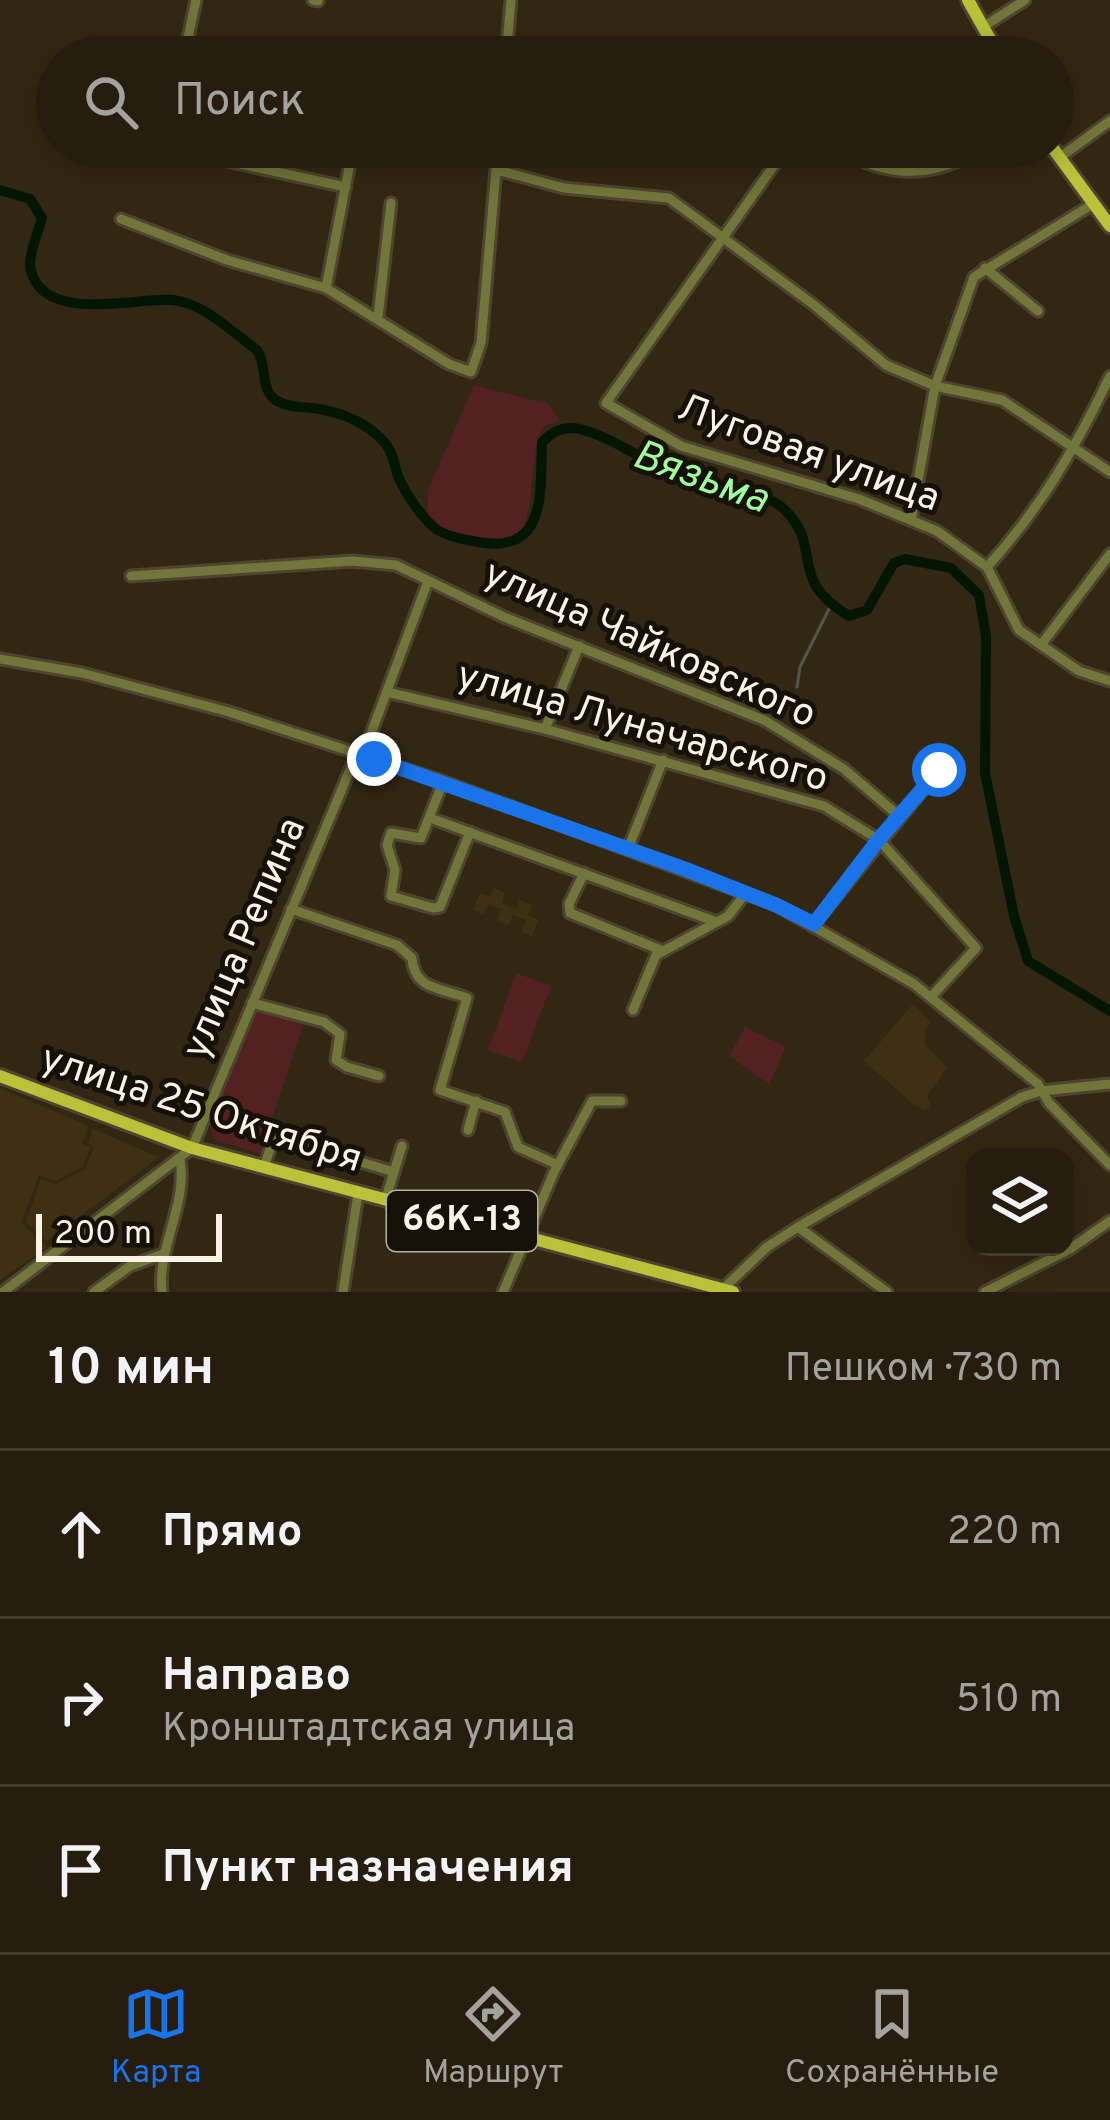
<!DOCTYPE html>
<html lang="ru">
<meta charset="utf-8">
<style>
:root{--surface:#261d0e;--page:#2e2617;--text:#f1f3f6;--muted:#a4a29e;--line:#423b2e;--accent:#1a73e8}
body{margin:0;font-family:Overpass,sans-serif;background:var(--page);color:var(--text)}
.controls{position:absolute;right:36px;bottom:36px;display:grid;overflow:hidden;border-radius:24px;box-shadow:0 6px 30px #0003}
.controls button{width:108px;height:108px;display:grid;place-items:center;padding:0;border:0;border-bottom:3px solid var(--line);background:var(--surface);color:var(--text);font:60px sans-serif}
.scale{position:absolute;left:36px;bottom:30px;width:186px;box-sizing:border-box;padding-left:12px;border:6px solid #faf3e6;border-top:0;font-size:33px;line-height:42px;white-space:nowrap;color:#faf3e6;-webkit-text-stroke:9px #161108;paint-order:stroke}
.stop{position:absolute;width:36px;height:36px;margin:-27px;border:9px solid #1a73e8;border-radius:50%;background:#fff}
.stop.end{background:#1a73e8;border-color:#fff;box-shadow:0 3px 12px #0008}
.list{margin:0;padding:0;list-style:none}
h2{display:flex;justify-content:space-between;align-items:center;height:156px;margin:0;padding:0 48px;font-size:51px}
h2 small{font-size:39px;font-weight:400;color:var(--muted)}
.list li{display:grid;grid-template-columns:78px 1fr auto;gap:36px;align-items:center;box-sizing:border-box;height:168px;padding:0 48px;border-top:3px solid var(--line)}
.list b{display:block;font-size:45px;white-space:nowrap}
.list p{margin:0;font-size:39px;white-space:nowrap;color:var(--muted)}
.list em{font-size:39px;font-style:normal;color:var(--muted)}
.icon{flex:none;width:66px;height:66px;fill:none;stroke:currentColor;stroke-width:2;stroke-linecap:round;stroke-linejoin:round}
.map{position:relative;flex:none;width:1110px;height:1292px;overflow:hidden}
.search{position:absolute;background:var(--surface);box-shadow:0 6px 30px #0003;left:36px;right:36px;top:36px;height:132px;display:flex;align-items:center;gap:30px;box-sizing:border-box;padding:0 42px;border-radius:66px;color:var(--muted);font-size:45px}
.sheet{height:660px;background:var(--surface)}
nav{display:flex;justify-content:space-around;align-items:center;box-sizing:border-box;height:168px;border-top:3px solid var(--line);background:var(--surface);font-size:33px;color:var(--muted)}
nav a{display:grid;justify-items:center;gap:6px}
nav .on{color:var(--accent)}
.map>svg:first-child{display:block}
.built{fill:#3f3014}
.green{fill:#542122}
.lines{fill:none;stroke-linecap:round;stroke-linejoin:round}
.stream{stroke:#4d5847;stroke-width:3}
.river{stroke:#031603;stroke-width:10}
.minor-casing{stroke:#4e4430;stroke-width:15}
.major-casing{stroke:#4e4430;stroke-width:18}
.minor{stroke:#71763a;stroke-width:9}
.major{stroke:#b9c239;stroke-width:12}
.route{stroke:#1a73e8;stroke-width:15}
.labels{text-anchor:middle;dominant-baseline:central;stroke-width:10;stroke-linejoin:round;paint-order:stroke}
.shield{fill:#161108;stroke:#b6afa3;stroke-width:3}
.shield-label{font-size:36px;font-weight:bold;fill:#faf3e6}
.street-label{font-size:39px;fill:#faf3e6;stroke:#161108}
.water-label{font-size:42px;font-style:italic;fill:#a0fb9d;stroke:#161108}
</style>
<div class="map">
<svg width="1110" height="1292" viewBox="0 0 1110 1292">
<rect width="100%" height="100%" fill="#322712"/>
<!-- built -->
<g class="built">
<polygon points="494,888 505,893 502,903 516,909 520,900 532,905 528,915 539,920 532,936 522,932 526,920 513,915 509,925 497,921 501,909 488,904 484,914 473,910 480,893 490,897"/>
<polygon points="913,1004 931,1022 925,1030 925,1044 947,1068 927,1097 931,1103 926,1110 917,1107 864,1061"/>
<polygon points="0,1088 88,1126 82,1144 90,1148 83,1167 56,1181 39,1175 21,1223 47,1247 0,1280"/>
<polygon points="93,1129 159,1157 47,1241 26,1222 41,1179 56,1184 85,1169 94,1147 88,1143"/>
</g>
<!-- green -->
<g class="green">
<path d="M474,385L548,404L560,421L544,426C528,454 537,498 521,533C491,545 448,542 427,514L428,490Z"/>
<polygon points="516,973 551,986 522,1062 488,1050"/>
<polygon points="255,1008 303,1025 260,1154 213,1139 210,1126"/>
<polygon points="745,1027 786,1047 769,1084 729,1056"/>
</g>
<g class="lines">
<!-- stream -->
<polyline class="stream" points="797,687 800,667 831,605"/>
<!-- river -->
<path class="river" d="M0,190L30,199L42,218C38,233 27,257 31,271C45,324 136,297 173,300C200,303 223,324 244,340C248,344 255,347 258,352C268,368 259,389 277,401C288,407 300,407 313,408C341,412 366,421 385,443C393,452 394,465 398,476C404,491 422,518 435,528C446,537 465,539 478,542C548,555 540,491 542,442C552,433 560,427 574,428C608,432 664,474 699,488C728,499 761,485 786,511C824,550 786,578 849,616L867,610L894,563L905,559L951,568L979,595L986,636L985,773L1014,916L1028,961L1110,1011"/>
<defs>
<g id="minor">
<polyline points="313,0 318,1"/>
<polyline points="983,27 1025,0"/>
<polyline points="184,57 196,0"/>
<polyline points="506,57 511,0"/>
<polyline points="162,147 346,187"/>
<polyline points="787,147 606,403 681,446 859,499 937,531 987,567"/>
<path d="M835,147C888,180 933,179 985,147"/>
<polyline points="1059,158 1110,121"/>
<polyline points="497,170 564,188 669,198 814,305 886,365 935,386 1002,400 1110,472"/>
<polyline points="121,219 227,260 326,288 449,364 471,372 481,343 498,147"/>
<polyline points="985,268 1038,311"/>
<polyline points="326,288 353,147"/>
<polyline points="378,317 391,203"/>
<path d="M1110,376C1076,447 1041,508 987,567L1019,630L1079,671L1110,681"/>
<polyline points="911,520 935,386 974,277 1093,204"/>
<polyline points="131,576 352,561 396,565 504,617 764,720 844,769 899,816"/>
<polyline points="1041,645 1110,554"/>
<polyline points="0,659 82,673 229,712 439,780 776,905 914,984 1038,1084 1049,1103 1110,1165"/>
<polyline points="387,692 545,729 824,806 879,840 976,948 931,997"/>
<polyline points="545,729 579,646"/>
<polyline points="363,755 428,581"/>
<polyline points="443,782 421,838 391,833 387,845 395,870 391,896 433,908 440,907 470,832"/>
<polyline points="430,818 717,922"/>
<polyline points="628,849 663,760"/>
<polyline points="584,873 569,904 570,913 663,951"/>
<path d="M291,909L397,945L412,958C414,990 442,988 467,998L440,1090L505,1112L518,1147L558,1165"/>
<polyline points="814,924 939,770"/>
<polyline points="252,1003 324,1022 340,1034 336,1060 347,1067 379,1076"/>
<polyline points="633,1010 656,955 728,916 746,893"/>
<polyline points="468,1130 476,1101"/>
<polyline points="264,1167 272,1143 280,1138 394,1172"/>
<polyline points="385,1201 402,1146"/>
<polyline points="798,1227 887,1292"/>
<polyline points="724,1288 767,1247 798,1227 1022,1097 1041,1091 1110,1084"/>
<polyline points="3,1292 192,1148 357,753"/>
<polyline points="94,1292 130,1266 163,1254"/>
<path d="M162,1292C157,1247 188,1204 180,1160"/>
<polyline points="343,1292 358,1194"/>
<polyline points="503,1292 554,1172 592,1101 621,1101"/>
<polyline points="985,1292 1070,1249 1110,1221"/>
</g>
<g id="major">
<polyline points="968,0 1000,57"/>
<polyline points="1052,147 1110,226"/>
<polyline points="0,1076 192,1148 733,1292"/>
</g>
</defs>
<!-- minor casing -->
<use href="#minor" class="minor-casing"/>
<!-- major casing -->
<use href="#major" class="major-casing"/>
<!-- minor -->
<use href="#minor" class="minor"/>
<!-- major -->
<use href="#major" class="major"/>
</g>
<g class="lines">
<!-- route -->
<polyline class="route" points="374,759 685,869 776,905 814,924 879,839 939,770"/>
</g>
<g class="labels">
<!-- shield labels -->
<rect class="shield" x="387" y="1191" width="150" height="60" rx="9"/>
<g class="shield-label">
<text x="462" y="1221">66К-13</text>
</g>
<!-- street labels -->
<g class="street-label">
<text transform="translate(808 455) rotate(20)">Луговая улица</text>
<text transform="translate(649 646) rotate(24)">улица Чайковского</text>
<text transform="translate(642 729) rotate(16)">улица Луначарского</text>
<text transform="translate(246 939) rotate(-67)">улица Репина</text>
<text transform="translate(201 1111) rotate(18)">улица 25 Октября</text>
</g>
<!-- water labels -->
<g class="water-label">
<text transform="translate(700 479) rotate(20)">Вязьма</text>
</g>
</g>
</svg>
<div class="controls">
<button><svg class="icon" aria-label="layers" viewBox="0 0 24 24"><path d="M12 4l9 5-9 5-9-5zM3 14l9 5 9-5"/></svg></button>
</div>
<div class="scale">200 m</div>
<div class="stop" style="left:939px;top:770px"></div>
<div class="stop end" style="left:374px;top:759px"></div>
<div class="search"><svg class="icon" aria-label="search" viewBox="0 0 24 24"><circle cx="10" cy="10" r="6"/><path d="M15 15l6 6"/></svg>Поиск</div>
</div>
<section class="sheet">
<h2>10 мин<small>Пешком · 730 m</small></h2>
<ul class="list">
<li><svg class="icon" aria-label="ahead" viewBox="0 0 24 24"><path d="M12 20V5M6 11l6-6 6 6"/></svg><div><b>Прямо</b></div><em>220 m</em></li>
<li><svg class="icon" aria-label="right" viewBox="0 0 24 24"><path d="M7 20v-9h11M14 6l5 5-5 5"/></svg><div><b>Направо</b><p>Кронштадтская улица</p></div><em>510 m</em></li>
<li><svg class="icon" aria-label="arrive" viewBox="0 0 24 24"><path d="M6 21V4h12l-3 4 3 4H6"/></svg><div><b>Пункт назначения</b></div></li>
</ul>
</section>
<nav>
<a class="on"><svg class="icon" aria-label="map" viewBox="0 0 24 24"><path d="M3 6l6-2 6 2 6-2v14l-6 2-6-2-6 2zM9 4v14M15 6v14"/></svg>Карта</a>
<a><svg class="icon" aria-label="directions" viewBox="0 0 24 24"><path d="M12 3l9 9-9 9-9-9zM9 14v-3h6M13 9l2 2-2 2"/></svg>Маршрут</a>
<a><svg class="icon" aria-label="saved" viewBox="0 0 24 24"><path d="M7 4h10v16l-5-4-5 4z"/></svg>Сохранённые</a>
</nav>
